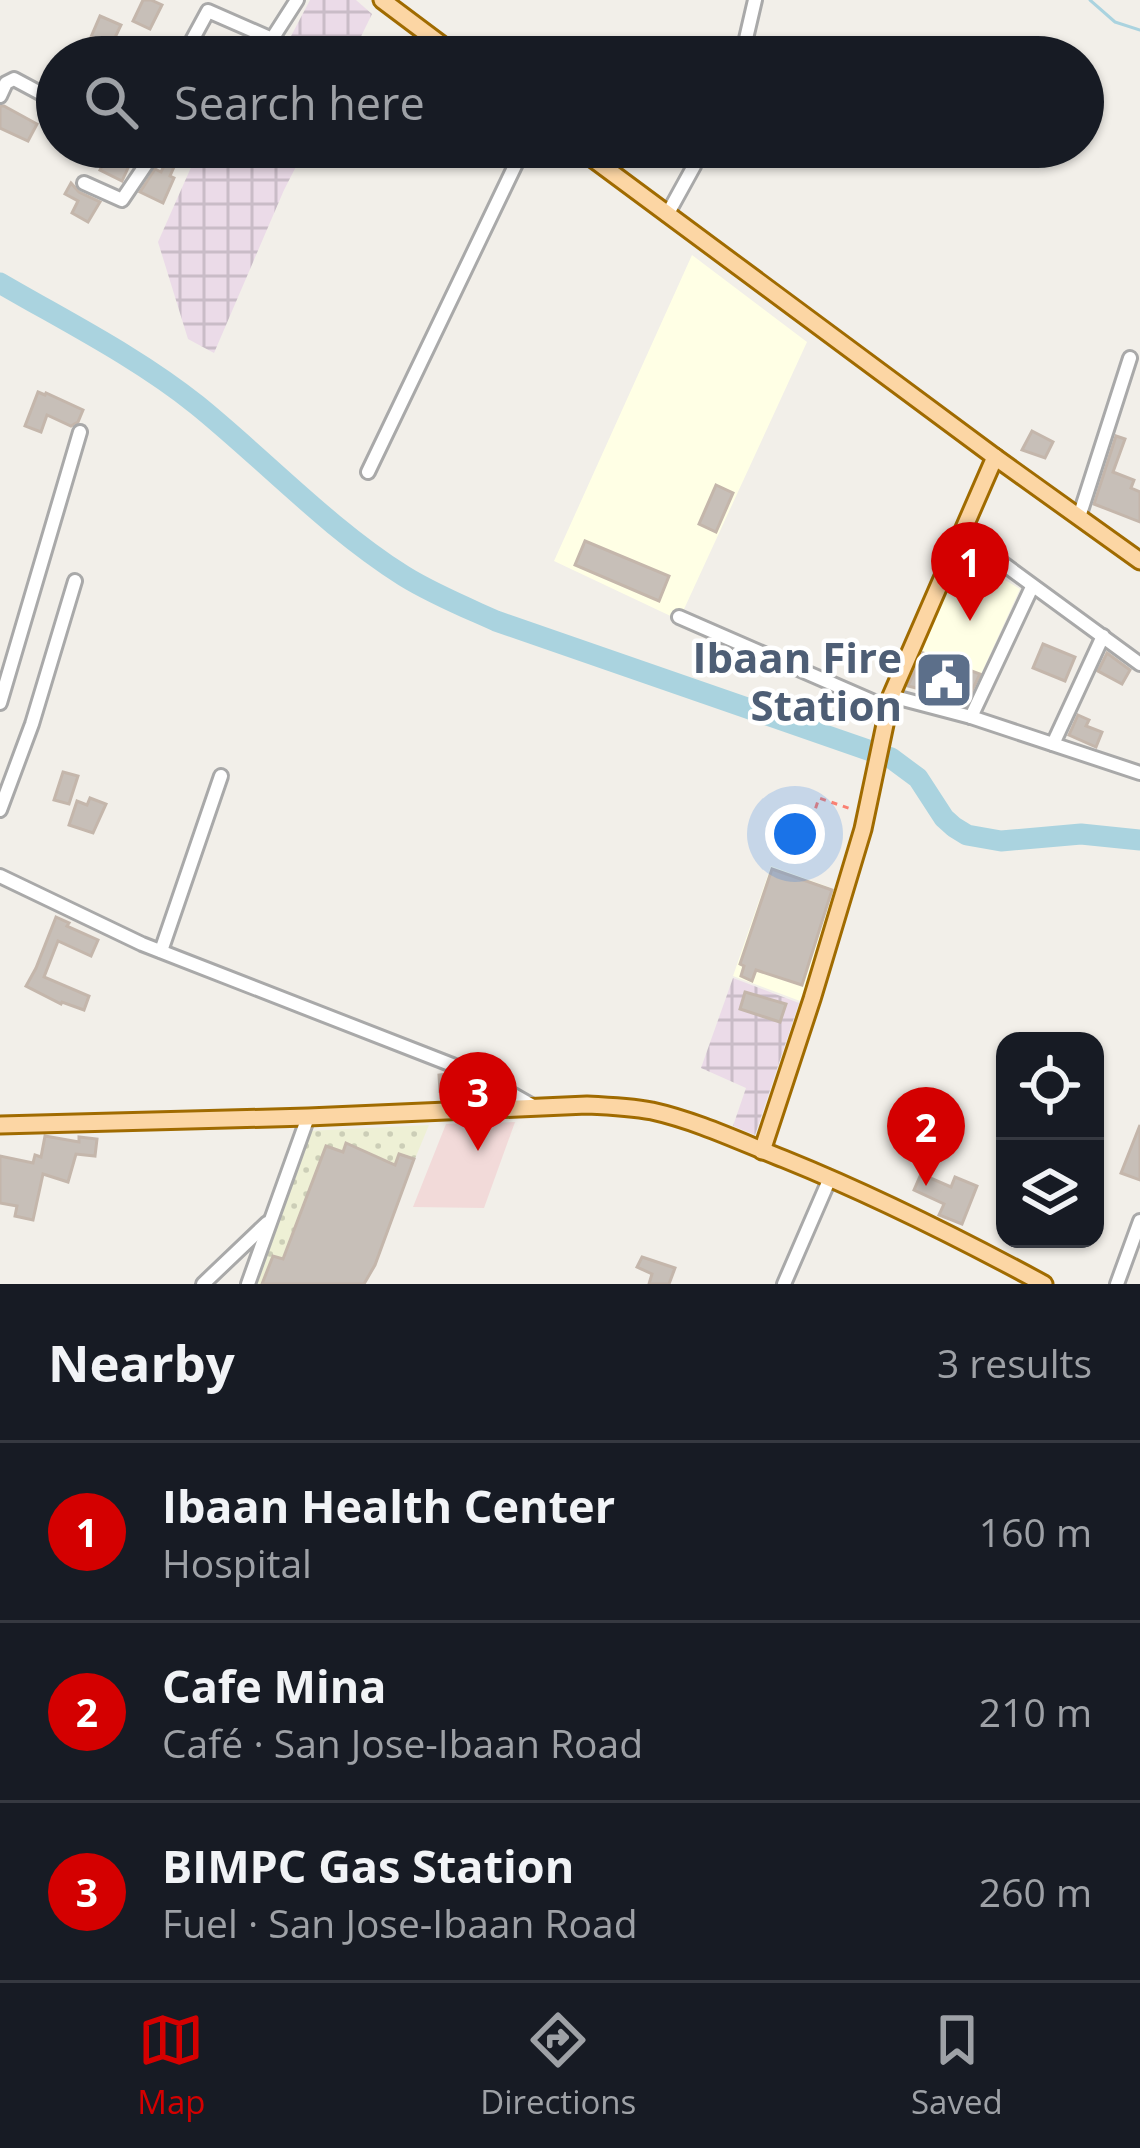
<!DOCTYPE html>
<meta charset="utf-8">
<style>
:root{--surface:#171b24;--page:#242831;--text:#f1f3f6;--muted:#9ea1a6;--line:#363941;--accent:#d40000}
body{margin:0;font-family:"Open Sans",sans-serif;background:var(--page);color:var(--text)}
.controls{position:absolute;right:36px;bottom:36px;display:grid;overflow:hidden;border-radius:24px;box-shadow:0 3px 9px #0004}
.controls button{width:108px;height:108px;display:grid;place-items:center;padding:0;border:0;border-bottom:3px solid var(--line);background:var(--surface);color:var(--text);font:60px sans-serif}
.you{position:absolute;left:795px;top:834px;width:42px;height:42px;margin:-30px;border:9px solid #fff;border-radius:50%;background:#1a73e8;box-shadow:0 0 0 18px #1a73e833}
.badge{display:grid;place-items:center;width:78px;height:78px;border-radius:50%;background:var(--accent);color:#fff;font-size:39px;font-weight:700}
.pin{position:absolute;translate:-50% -99px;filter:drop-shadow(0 3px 6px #0008)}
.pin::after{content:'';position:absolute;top:63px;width:42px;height:36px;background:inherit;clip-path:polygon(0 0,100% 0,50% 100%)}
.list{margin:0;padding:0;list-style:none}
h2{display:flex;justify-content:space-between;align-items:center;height:156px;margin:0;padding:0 48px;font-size:51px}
h2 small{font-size:39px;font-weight:400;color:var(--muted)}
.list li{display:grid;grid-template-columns:78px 1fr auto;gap:36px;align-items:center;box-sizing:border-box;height:180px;padding:0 48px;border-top:3px solid var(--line)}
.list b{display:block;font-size:45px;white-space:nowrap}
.list p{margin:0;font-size:39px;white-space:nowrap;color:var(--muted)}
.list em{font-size:39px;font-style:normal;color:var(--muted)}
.icon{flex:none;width:66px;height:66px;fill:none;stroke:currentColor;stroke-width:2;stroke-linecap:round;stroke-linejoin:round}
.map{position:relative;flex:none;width:1140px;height:1284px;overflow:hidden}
.search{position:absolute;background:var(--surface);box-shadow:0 3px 9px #0004;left:36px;right:36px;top:36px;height:132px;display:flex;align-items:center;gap:30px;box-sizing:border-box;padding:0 42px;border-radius:66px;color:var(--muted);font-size:45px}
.sheet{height:696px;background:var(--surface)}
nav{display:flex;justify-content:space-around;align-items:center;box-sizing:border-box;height:168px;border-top:3px solid var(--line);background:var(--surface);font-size:33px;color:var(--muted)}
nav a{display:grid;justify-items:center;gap:6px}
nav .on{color:var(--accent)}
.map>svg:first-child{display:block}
.commercial{fill:#f2dad9}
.industrial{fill:url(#industrial-grid)}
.education{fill:#ffffe5}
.farmland{fill:url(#farmland-dots)}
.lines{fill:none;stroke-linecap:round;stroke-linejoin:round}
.stream{stroke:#aad3df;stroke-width:3}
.river{stroke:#aad3df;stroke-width:21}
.building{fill:#c7bfb8;stroke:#c4b6ab;stroke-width:3}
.minor-casing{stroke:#a9a9a9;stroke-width:18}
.major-casing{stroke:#a06b00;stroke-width:21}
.path{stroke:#fa8072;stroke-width:3;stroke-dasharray:6 6;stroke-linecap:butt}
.minor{stroke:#fff;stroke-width:12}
.major{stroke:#fcd6a4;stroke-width:15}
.labels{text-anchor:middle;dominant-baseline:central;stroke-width:9;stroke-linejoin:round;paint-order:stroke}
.service-label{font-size:42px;font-weight:bold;fill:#4e5e75;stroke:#fff;text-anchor:end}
</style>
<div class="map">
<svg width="1140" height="1284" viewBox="0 0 1140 1284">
<defs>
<pattern id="industrial-grid" width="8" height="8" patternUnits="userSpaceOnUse" patternTransform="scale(3)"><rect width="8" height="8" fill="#ebdbe8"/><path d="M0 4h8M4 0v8" fill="none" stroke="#c9bcc7"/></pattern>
<pattern id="farmland-dots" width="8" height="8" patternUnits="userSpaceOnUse" patternTransform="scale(3)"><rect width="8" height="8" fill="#eef0d5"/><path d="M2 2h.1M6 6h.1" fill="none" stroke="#ccceb7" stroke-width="1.8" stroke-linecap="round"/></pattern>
</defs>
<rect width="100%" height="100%" fill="#f2efe9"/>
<!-- commercial -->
<polygon class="commercial" points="515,1122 484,1208 413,1207 446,1124"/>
<!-- industrial -->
<g class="industrial">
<polygon points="310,0 356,0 372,14 351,57 280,57"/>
<polygon points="200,147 217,147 230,153 234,147 306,147 284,190 214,353 188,339 158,242"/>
<polygon points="733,978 799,1003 755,1135 733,1126 746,1088 701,1068"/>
</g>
<!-- education -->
<g class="education">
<polygon points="692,255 807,342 679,620 554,561"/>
<polygon points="963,555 1020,589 981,674 920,652"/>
<polygon points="771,866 837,890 800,1001 733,976"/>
</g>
<!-- farmland -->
<polygon class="farmland" points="429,1125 363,1284 249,1284 307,1131"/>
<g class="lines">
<!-- stream -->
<polyline class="stream" points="1090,0 1115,22 1140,30"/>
<!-- river -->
<path class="river" d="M0,283C67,322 137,357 197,405C266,461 328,528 404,576C433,594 465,607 496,621L891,758L918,778L944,818L954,827L967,835L1001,841L1081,834L1140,840"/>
</g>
<!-- building -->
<g class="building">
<polygon points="143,0 151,0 162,5 150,29 133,21"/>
<polygon points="100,16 121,25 111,46 91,37"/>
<polygon points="0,106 4,106 37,124 28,141 0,128"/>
<polygon points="121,147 129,147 133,157 122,181 100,170 105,160 113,164"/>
<polygon points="170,154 178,158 170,176 174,178 163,203 140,192 155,169 161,172"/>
<polygon points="71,183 79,192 100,202 88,222 72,213 78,201 65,194"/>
<polygon points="38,392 45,395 46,393 83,410 78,422 71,426 47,415 41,432 25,426"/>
<polygon points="1032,431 1053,442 1045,458 1022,450"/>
<polygon points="1116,436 1125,439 1113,472 1134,480 1131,488 1140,492 1140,522 1094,504"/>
<polygon points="716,485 733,493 716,532 699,524"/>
<polygon points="585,541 669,576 659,601 575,565"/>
<polygon points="1043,644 1075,657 1065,681 1033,668"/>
<polygon points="923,653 980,674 967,701 908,686"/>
<polygon points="1107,653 1130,670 1122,684 1098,671"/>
<polygon points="1078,715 1089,720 1086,726 1102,732 1096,747 1069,735"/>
<polygon points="63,772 78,776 69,804 54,800"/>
<polygon points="90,798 106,804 93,833 69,825 77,801 87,805"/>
<polygon points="772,869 832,890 802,985 756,970 752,981 741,976 744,966 740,964"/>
<polygon points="56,917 69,923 67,926 98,940 91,956 58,941 44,977 89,996 84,1010 62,1002 61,1004 26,986 36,968"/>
<polygon points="745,992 786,1004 780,1022 740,1009"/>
<polygon points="447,1074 456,1078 456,1083 467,1082 468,1096 444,1098 444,1090 440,1091 439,1075"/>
<polygon points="1140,1125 1140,1180 1121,1173"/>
<polygon points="45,1136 79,1142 79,1137 97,1139 95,1156 76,1154 68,1182 43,1174 33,1220 15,1216 17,1206 0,1203 0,1156 33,1163 35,1155 41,1157"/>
<polygon points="346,1143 395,1165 399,1154 414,1159 375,1265 364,1284 262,1284 273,1256 283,1259 326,1146 343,1152"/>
<polygon points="921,1174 951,1187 955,1177 977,1186 962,1224 939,1215 944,1204 914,1190"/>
<polygon points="642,1257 675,1268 669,1284 649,1284 652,1274 637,1267"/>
</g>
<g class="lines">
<defs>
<g id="minor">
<polyline points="183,57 208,11 272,39 297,0"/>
<polyline points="738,57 745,43 755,0"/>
<polyline points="0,96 6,83 14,79 57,102"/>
<polyline points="84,183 122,200 149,160 139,147"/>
<polyline points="667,215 694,166 701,147"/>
<polyline points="368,472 524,147"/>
<polyline points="1079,517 1130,358"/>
<polyline points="960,532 1140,664"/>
<polyline points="679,617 888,708"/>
<polyline points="891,696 971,717 1140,773"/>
<polyline points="0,703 80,432"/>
<polyline points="971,717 1032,587"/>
<polyline points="1053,744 1103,636"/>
<polyline points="0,810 32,724 75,581"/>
<polyline points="0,876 142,944 478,1075 533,1106"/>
<polyline points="161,951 221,776"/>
<polyline points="203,1284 267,1223"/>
<polyline points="248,1284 308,1117"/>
<polyline points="784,1284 830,1178"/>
<polyline points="1117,1284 1140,1221"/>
</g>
<g id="major">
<polyline points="382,0 458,57"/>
<polyline points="577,147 995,457 1140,561"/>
<path d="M0,1125L308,1117L587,1105C609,1106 631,1107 652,1111C697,1121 741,1142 784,1159C873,1195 959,1238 1044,1284"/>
<polyline points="762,1151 812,999 863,829 891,696 995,457"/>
</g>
</defs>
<!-- minor casing -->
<use href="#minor" class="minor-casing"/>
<!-- major casing -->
<use href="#major" class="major-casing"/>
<!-- path -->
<polyline class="path" points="808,831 819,798 854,810"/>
<!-- minor -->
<use href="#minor" class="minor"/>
<!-- major -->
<use href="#major" class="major"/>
</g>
<!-- icons -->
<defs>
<symbol id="civic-square" viewBox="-11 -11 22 22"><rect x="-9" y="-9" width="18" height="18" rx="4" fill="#5c6f8a" stroke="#fff"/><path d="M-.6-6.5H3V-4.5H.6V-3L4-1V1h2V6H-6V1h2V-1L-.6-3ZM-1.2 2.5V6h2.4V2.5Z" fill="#fff"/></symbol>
</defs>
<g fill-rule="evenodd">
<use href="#civic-square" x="911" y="647" width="66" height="66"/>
</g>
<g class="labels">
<!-- service labels -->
<g class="service-label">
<text x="902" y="656">Ibaan Fire<tspan x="902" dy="48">Station</tspan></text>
</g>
</g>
</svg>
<div class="controls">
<button><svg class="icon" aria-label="locate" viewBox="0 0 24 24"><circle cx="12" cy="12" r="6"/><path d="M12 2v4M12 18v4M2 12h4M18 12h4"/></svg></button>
<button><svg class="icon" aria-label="layers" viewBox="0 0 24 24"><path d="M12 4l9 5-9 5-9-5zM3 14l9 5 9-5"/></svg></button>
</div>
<div class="you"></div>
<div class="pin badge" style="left:970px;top:621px">1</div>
<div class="pin badge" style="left:926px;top:1186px">2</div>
<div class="pin badge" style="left:478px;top:1151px">3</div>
<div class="search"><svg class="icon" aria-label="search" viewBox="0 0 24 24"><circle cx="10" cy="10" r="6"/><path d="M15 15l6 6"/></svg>Search here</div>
</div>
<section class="sheet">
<h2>Nearby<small>3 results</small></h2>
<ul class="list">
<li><span class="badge">1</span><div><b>Ibaan Health Center</b><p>Hospital</p></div><em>160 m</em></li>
<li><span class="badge">2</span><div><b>Cafe Mina</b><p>Café · San Jose-Ibaan Road</p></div><em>210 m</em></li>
<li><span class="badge">3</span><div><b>BIMPC Gas Station</b><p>Fuel · San Jose-Ibaan Road</p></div><em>260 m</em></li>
</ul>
</section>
<nav>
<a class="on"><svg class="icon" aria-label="map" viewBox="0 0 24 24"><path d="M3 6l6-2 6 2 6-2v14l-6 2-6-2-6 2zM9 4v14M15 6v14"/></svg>Map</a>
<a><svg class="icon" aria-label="directions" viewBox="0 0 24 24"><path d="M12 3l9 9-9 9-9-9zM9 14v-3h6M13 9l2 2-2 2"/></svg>Directions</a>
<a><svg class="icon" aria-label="saved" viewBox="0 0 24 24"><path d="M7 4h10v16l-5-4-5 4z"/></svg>Saved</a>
</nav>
